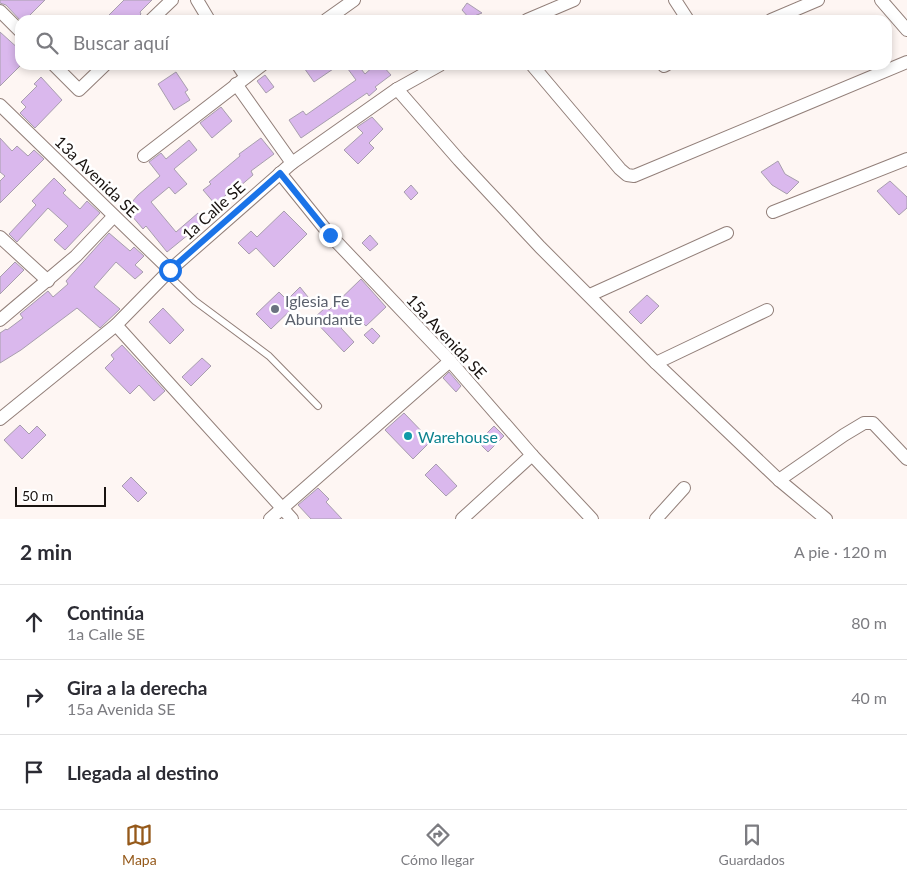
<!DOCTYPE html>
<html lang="es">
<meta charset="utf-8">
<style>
:root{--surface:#fff;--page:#f2f2f3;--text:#2b2b33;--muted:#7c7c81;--line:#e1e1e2;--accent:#95591a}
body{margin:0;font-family:Lato,sans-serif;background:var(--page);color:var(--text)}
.scale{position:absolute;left:15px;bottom:12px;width:91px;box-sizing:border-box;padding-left:5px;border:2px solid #191310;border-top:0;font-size:14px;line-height:18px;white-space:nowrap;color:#191310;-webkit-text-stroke:4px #fff;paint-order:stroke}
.stop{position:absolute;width:15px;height:15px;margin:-11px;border:4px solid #1a73e8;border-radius:50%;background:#fff}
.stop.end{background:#1a73e8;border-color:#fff;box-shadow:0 1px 5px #0008}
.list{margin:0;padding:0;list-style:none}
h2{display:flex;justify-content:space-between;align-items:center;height:65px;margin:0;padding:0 20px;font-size:21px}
h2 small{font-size:16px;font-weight:400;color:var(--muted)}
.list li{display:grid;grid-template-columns:32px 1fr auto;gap:15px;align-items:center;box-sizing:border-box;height:75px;padding:0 20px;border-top:1px solid var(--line)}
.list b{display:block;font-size:19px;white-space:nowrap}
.list p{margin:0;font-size:16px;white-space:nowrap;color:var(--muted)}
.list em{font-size:16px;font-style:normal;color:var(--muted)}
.icon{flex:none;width:28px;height:28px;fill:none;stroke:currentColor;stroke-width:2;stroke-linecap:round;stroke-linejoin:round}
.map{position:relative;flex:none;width:907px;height:519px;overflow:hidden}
.search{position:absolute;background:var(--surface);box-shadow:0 2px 8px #0003;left:15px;right:15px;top:15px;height:55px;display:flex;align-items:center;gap:12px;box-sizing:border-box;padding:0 18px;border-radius:15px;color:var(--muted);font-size:19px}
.sheet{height:290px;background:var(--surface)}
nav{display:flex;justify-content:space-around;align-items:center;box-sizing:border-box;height:70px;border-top:1px solid var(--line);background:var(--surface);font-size:14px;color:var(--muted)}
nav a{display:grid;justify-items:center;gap:2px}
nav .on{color:var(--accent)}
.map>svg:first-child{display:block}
.building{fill:#dab8ed;stroke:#a89eae}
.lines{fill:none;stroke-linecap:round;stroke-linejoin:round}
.lane-casing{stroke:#927f79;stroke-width:8}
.street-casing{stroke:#927f79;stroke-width:14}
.lane{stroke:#fff;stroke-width:6}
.street{stroke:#fff;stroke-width:12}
.route{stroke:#1a73e8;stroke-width:6}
.worship-dot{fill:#6b7280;stroke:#fff;stroke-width:2}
.culture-dot{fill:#0f9aa8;stroke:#fff;stroke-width:2}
.labels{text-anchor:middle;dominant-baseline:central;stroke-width:5;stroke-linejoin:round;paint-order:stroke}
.street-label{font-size:16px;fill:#191310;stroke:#fff}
.worship-label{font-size:16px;fill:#5b616d;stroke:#fff;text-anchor:start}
.culture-label{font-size:16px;fill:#0d838f;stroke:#fff;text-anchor:start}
</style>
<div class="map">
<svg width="907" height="519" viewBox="0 0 907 519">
<rect width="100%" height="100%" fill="#fef6f3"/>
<!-- building -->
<g class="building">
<polygon points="0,0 45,0 25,20 20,20 6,5 0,3"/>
<polygon points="124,0 152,0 140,12 141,14 135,20 104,20"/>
<polygon points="467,3 482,13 469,18 462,10"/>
<polygon points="0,32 20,50 20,66 0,86"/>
<polygon points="302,65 339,65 314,82"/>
<polygon points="345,65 358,65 365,74 375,65 382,65 391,75 375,87 377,89 369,96 367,93 301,138 289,120 303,111 306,115 356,80"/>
<polygon points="176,72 188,90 185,92 190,100 174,110 158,84"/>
<polygon points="265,75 274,87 266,93 257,81"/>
<polygon points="41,77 62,100 35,128 20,113 26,107 21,102 37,86 34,84"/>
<polygon points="221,107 232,121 212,138 200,123"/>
<polygon points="372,117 383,129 369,143 374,148 358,164 344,150 363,133 357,127"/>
<polygon points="0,138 12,151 17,146 28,156 34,150 44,159 0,203 0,181 5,176 0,172"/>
<polygon points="261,138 274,154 251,171 253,175 239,187 237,186 215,204 203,190 211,184 209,182 240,156 239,154"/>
<polygon points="189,140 197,150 174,169 187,184 175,194 169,187 151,202 176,232 198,213 205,221 167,252 146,226 143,229 126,209 138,195 160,176 149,162 161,153 166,159"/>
<polygon points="778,161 785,174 799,182 787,194 772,185 761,172"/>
<polygon points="54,178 66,190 63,193 80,209 87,201 100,213 65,250 54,240 68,226 48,208 17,242 9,234 36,205 32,201"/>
<polygon points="890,181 907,197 907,208 899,215 877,191"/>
<polygon points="411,185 418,193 411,200 404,192"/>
<polygon points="284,211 307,234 274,267 256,248 249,254 238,243 251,231 257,237"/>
<polygon points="109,233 130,251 134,247 144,256 135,265 143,272 135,279 116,262 94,287 120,309 100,328 77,308 21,350 0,363 0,333 6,329 7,330 23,318 20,314 48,291 53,297 68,284 66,281"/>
<polygon points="370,235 378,244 370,251 362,243"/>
<polygon points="15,262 24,270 0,294 0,277"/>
<polygon points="361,279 386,307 366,326 354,315 341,328 354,342 344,352 313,319 326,307 329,310"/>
<polygon points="300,287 308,297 300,305 298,303 271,329 256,314 279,292 287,300"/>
<polygon points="647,295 659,306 641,324 629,312"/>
<polygon points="163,308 184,330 170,344 149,322"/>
<polygon points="372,328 380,336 373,344 364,335"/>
<polygon points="122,345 165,391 154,401 139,385 130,394 105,368 114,359 111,355"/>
<polygon points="202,358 211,366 191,386 182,377"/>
<polygon points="449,372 461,386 456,392 443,378"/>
<polygon points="404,413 431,441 413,459 385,430"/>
<polygon points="20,425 29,434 37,426 46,435 22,459 4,440"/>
<polygon points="494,426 504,436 488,452 478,442"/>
<polygon points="436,464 457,486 446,496 425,475"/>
<polygon points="131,477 147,493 138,502 122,486"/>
<polygon points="318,488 329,499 326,502 342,519 311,519 298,505"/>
</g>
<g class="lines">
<defs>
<polyline id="lane" points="167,274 195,301 269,356 318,406"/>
<g id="street">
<polyline points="197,0 209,20"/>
<polyline points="675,0 688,20"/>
<polyline points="881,0 907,30"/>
<polyline points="0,11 20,31"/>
<polyline points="151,20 172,0"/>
<polyline points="326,20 354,0"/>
<polyline points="527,20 574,0"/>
<polyline points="771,20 818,0"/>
<polyline points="54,65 79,90 105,65"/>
<polyline points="238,65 246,77"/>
<polyline points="532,65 620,169 627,175 634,176 907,62"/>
<polyline points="664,66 666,65"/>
<polyline points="236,84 292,163"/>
<polyline points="397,89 459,160 540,247 656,363 779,480 826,519"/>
<polyline points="0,105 170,270"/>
<polyline points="144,156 262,65"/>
<polyline points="280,173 330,235 450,361 532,455 592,519"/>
<polyline points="773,212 907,159"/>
<polyline points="0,237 48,281"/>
<polyline points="590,295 727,233"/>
<polyline points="0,320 76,256 114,216"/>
<polyline points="116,325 292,519"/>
<polyline points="656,363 767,310"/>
<polyline points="0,419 116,325 170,270 292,163 397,89 440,65"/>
<polyline points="779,480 844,435 864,423 873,423 907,459"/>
<polyline points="270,519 450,361"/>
<polyline points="462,519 532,455"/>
<polyline points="656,519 684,488"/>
</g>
</defs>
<!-- lane casing -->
<use href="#lane" class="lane-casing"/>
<!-- street casing -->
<use href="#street" class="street-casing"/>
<!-- lane -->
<use href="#lane" class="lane"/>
<!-- street -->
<use href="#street" class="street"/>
</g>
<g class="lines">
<!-- route -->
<polyline class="route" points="170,270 280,173 330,235"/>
</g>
<!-- markers -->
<circle class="worship-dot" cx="275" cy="309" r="5"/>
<circle class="culture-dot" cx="408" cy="436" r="5"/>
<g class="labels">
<!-- street labels -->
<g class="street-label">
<text transform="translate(97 176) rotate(44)">13a Avenida SE</text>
<text transform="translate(213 210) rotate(-42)">1a Calle SE</text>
<text transform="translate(447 336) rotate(47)">15a Avenida SE</text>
</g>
<!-- worship labels -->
<g class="worship-label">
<text x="285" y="300">Iglesia Fe<tspan x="285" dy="18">Abundante</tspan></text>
</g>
<!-- culture labels -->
<g class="culture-label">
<text x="418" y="436">Warehouse</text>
</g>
</g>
</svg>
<div class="scale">50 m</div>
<div class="stop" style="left:170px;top:270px"></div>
<div class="stop end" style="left:330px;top:235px"></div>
<div class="search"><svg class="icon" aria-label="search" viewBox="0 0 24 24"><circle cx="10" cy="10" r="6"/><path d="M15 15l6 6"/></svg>Buscar aquí</div>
</div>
<section class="sheet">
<h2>2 min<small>A pie · 120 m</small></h2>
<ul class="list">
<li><svg class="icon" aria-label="ahead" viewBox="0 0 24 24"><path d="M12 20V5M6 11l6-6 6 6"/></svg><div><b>Continúa</b><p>1a Calle SE</p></div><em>80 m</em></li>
<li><svg class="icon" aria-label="right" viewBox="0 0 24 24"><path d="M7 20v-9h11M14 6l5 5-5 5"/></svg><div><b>Gira a la derecha</b><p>15a Avenida SE</p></div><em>40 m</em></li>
<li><svg class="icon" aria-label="arrive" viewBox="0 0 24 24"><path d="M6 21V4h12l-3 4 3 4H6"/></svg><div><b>Llegada al destino</b></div></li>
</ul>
</section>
<nav>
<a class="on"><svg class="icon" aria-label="map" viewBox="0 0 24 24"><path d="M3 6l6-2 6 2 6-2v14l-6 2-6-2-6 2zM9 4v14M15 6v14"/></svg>Mapa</a>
<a><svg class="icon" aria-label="directions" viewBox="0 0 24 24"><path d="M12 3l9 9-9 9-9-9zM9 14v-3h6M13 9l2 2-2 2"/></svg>Cómo llegar</a>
<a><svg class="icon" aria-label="saved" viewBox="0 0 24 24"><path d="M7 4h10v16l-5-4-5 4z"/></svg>Guardados</a>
</nav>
